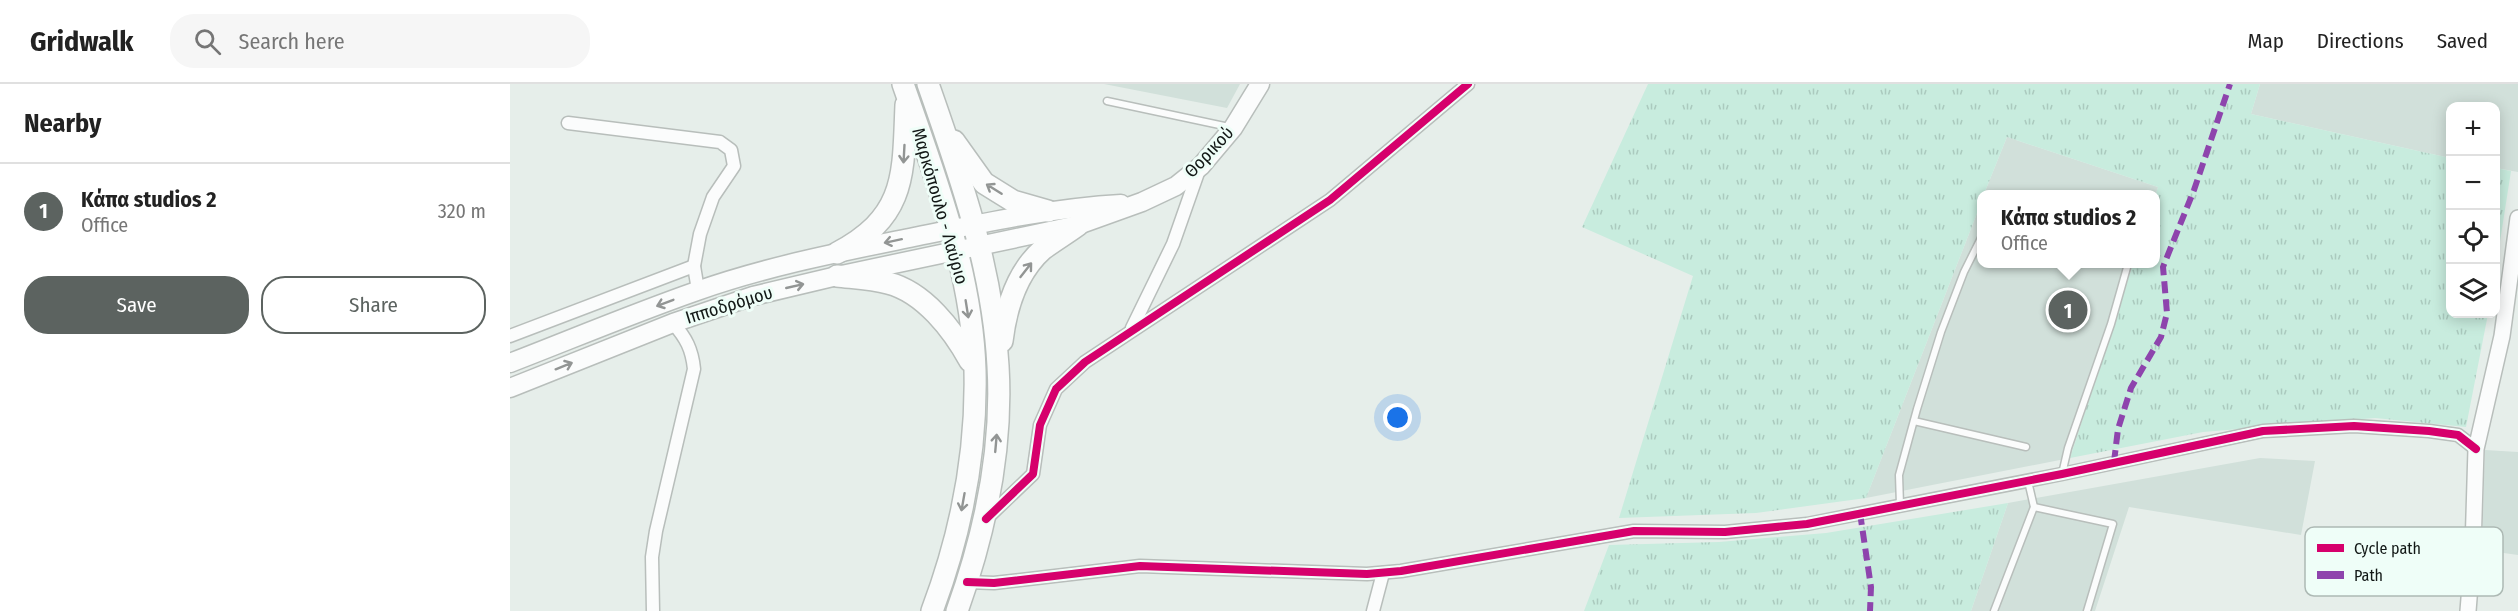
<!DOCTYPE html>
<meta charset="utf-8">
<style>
:root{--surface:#fff;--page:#f6f6f6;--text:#222;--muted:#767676;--line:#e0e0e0;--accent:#5c6360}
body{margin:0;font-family:"Fira Sans Condensed",sans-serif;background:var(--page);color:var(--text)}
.controls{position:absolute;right:18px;top:18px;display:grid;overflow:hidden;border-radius:12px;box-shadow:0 3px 15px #0003}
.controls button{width:54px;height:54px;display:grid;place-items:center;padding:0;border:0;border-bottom:2px solid var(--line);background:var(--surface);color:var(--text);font:30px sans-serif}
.you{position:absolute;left:888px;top:334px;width:21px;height:21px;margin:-15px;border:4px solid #fff;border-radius:50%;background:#1a73e8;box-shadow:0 0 0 9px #1a73e833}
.badge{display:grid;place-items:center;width:39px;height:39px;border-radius:50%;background:var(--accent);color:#fff;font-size:20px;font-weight:700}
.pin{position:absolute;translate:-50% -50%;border:3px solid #fff;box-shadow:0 2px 6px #0006}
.popup{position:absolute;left:1467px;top:106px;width:183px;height:78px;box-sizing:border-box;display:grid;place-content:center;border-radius:12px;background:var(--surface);filter:drop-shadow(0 2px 4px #0005);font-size:20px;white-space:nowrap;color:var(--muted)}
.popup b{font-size:22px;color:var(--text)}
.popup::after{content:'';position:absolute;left:50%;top:100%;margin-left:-12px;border:12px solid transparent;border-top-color:var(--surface)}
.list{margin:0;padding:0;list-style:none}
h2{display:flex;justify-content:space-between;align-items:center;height:78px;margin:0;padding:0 24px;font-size:26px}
h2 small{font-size:20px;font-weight:400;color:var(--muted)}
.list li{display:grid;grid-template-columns:39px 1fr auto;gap:18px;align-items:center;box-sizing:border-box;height:96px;padding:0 24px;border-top:2px solid var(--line)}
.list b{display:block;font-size:22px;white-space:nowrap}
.list p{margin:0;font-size:20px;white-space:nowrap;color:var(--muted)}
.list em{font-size:20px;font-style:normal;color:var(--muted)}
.actions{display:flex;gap:12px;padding:18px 24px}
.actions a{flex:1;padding:14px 0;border:2px solid var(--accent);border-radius:24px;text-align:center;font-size:21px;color:var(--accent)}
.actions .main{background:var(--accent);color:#fff}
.icon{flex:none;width:33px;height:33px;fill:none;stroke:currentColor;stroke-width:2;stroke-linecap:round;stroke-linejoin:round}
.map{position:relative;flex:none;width:2008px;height:527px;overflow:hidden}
header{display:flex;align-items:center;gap:36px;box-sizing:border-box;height:84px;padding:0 30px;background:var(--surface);border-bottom:2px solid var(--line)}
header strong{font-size:28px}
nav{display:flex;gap:33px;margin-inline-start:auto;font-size:21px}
.search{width:420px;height:54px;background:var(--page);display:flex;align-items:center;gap:15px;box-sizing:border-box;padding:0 21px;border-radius:24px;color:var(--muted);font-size:22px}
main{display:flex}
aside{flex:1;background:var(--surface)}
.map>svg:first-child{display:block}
.built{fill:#d1e0da}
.grass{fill:url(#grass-tufts)}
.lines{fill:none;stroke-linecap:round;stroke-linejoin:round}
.service-casing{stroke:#b8bebb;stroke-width:9}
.minor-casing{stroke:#b8bebb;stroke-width:15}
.tertiary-casing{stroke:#b8bebb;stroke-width:18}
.secondary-casing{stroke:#b8bebb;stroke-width:21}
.trunk-casing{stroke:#b8bebb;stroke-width:24}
.service{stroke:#fbfcfc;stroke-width:6}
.minor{stroke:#fbfcfc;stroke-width:12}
.tertiary{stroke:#fbfcfc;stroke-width:15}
.secondary{stroke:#fbfcfc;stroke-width:18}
.trunk{stroke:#fbfcfc;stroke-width:21}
.quiet{stroke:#8e44ad;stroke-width:6;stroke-dasharray:12 6;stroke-linecap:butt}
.cycleway-casing{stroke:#effef8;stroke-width:11}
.cycleway{stroke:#d6006c;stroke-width:8}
.oneway{stroke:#929594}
.labels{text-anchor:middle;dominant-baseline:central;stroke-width:6;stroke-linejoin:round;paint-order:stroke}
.street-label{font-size:18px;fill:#121816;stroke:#effef8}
.key{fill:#effef8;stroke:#adb9b4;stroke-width:1.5}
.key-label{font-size:16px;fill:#121816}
</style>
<header>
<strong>Gridwalk</strong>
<div class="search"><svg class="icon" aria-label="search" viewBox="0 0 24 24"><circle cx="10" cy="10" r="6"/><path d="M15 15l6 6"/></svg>Search here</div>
<nav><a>Map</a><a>Directions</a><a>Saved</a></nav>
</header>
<main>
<aside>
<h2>Nearby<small></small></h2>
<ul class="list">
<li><span class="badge">1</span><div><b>Κάπα studios 2</b><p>Office</p></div><em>320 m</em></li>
</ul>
<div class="actions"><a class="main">Save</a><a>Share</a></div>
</aside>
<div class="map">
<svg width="2008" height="527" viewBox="0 0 2008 527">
<defs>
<pattern id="grass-tufts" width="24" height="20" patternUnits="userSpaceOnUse" patternTransform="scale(1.5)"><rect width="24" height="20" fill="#c8ecde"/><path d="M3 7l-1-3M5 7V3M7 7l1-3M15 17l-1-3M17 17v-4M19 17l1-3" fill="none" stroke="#abcabe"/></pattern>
</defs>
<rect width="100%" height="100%" fill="#e6eeea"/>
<!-- built -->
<g class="built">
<polygon points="594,0 730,0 717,24"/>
<polygon points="1750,0 2008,0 2008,88 1986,84 1986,22 1940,22 1940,74 1741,30"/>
<polygon points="1497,53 1648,103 1645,113 1645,110 1474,110"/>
<polygon points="1471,119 1471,180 1623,180 1560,374 1356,414"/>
<polygon points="1975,366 2008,368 2008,471 1972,466"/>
<polygon points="1750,374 1805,377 1791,451 1619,423 1585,527 1461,527 1498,419"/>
</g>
<!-- grass -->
<g class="grass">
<polygon points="402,0 409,0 453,128 447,130"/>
<polygon points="1138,0 1750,0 1741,30 1940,74 1940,230 1978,230 1956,343 1865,334 1693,348 1560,374 1623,180 1645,180 1645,113 1648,103 1497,53 1474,110 1471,110 1471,119 1356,414 1246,429 1109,434 1183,192 1072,143"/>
<polygon points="1986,84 2001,87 1986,183"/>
<polygon points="1498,419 1461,527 1074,527 1099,461 1209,458 1316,449"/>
</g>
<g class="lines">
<defs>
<g id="service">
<polyline points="597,17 719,43"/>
<polyline points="1404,337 1516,363"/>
<polyline points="1552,390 1558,364 1601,240 1618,180"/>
<polyline points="1390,421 1389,391 1407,325 1431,248 1454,188 1471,154"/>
<polyline points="1524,423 1603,440 1577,527"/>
<polyline points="1484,527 1524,423 1518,397"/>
</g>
<g id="minor">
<polyline points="58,39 210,58 221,66 224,82 203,113 190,150 184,182 188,206"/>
<polyline points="622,244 663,160 690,83"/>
<polyline points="0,252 184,182"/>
<polyline points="476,435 523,390 530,341 546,305 575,278 820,116 958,0"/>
<polyline points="457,498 484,499 630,482 857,490 891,487 1124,447 1215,448 1297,440 1552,390 1753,347 1844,342 1919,347 1948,351 1966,365"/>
<path d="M143,527L142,473L146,447L184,285C182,265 176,254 163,239"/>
<polyline points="863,527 873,489"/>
</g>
<polyline id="tertiary" points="1958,527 1963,464 1966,365 1992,252 2008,134"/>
<g id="secondary">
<path d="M0,279C62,255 124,229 187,207C258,182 331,168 404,153C473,139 541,124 611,120"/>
<polyline points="0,304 163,239 243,212 327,192 568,141 632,118 666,102 691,82 723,44 750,0"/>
</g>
<g id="trunk">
<path d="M393,0C425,92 462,188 465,286C467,369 451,450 422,527"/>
<path d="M418,0C450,91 483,185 488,282C493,366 475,449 447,527"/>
<polyline points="444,57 474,99 503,117 538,127"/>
<path d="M327,169C397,132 393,91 396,21"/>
<path d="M327,192C344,194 362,195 378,199C414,208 443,246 460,277"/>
<path d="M492,257C496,224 507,188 533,165C544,157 557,149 568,141"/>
</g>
</defs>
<!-- service casing -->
<use href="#service" class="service-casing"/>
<!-- minor casing -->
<use href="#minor" class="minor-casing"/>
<!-- tertiary casing -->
<use href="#tertiary" class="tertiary-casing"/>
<!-- secondary casing -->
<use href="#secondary" class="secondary-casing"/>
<!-- trunk casing -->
<use href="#trunk" class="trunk-casing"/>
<!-- service -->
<use href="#service" class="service"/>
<!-- minor -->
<use href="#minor" class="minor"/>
<!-- tertiary -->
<use href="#tertiary" class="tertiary"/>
<!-- secondary -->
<use href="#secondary" class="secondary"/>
<!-- trunk -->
<use href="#trunk" class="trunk"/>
<!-- quiet -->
<g class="quiet">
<polyline points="1604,378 1608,345 1621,304 1651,253 1657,229 1653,183 1684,106 1720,0"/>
<polyline points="1350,429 1361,503 1360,527"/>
</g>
<defs>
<g id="cycleway">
<polyline points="476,435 523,390 530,341 546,305 575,278 820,116 958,0"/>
<polyline points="457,498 484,499 630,482 857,490 891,487 1124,447 1215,448 1297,440 1552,390 1753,347 1844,342 1919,347 1948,351 1966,365"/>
</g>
</defs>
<!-- cycleway casing -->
<use href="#cycleway" class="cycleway-casing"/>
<!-- cycleway -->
<use href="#cycleway" class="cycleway"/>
</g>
<!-- one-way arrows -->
<defs><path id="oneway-shaft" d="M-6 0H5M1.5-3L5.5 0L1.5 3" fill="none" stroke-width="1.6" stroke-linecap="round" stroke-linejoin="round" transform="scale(1.5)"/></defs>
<g class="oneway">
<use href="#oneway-shaft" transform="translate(394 70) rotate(93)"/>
<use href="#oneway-shaft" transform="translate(484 105) rotate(-148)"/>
<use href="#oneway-shaft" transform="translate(383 157) rotate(168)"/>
<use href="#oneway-shaft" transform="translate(516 186) rotate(-52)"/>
<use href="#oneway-shaft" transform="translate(285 202) rotate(-13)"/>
<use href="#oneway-shaft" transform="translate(155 219) rotate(159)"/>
<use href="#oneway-shaft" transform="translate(457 225) rotate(81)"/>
<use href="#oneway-shaft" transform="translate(54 282) rotate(-22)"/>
<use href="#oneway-shaft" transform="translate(486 359) rotate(-85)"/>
<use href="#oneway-shaft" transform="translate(453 418) rotate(100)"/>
</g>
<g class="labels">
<!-- street labels -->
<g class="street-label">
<text transform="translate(699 68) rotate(-47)">Θορικού</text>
<text transform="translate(430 122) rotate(74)">Μαρκόπουλο - Λαύριο</text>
<text transform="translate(219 221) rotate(-17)">Ιπποδρόμου</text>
</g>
</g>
<!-- legend -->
<rect x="1795" y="443" width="198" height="69" rx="9" class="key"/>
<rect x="1807" y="460" width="27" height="8" fill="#d6006c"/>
<rect x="1807" y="487" width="27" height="8" fill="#8e44ad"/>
<g class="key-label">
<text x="1844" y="470">Cycle path</text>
<text x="1844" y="497">Path</text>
</g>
</svg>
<div class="controls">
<button>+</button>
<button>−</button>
<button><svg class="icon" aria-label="locate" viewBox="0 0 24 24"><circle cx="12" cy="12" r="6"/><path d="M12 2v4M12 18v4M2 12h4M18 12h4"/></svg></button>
<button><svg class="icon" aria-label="layers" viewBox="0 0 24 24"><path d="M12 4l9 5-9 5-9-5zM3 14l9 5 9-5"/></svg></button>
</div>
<div class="you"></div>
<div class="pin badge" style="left:1558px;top:226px">1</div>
<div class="popup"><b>Κάπα studios 2</b>Office</div>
</div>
</main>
